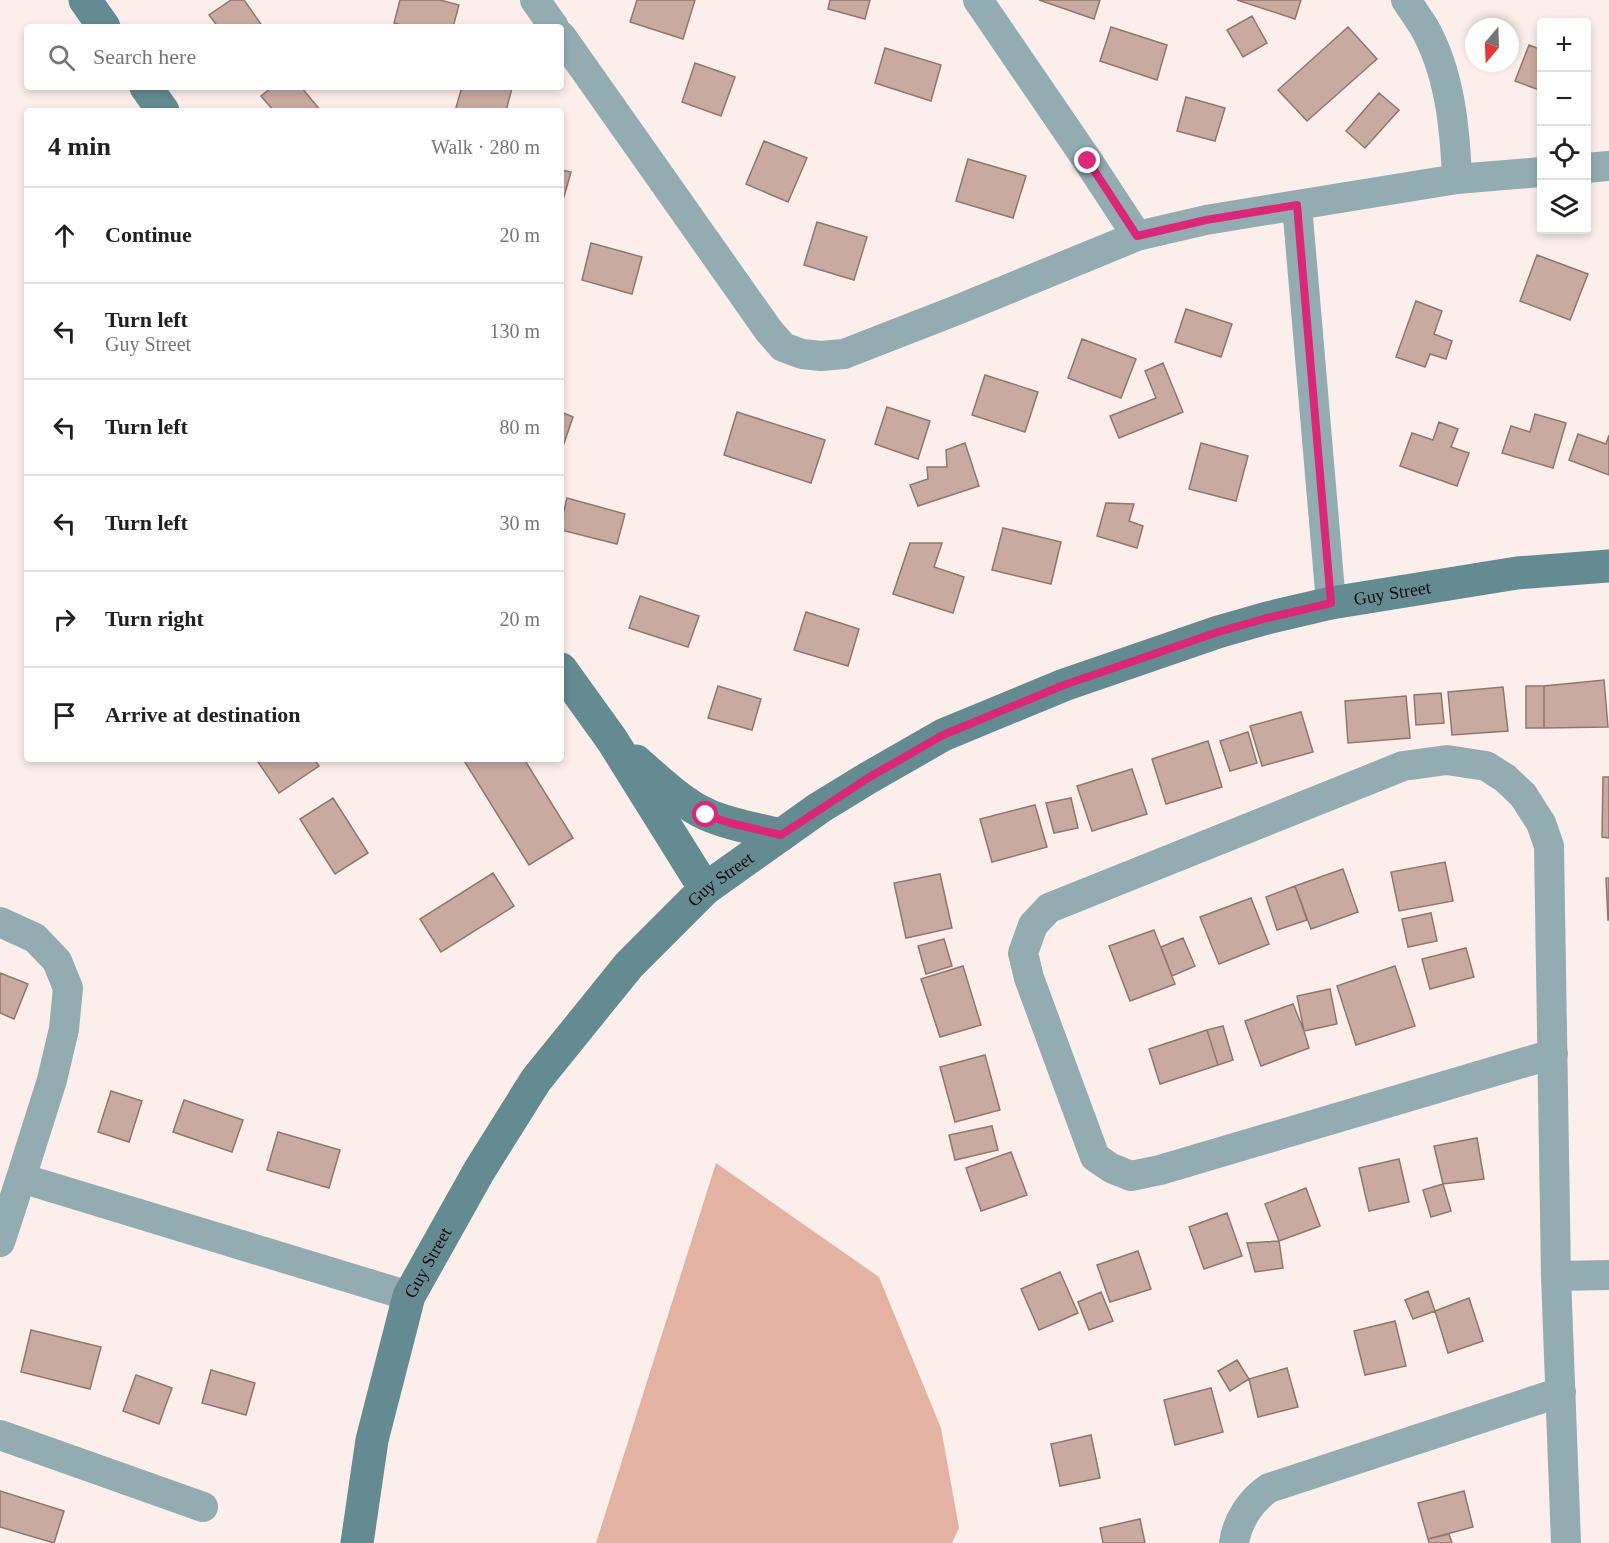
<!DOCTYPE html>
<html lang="en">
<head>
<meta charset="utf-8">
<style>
  :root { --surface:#fff; --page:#f2f2f2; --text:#202124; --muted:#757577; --line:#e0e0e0 }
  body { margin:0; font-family:"Times New Roman",serif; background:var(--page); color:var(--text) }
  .controls { position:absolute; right:18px; top:18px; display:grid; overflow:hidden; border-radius:6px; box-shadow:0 3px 9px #0003 }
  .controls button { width:54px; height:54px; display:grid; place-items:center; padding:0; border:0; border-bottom:2px solid var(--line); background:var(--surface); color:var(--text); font:30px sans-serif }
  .compass { position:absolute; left:1465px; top:18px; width:54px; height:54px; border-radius:50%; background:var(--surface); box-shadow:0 3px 9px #0003; rotate:199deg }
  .stop { position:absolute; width:18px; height:18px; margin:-14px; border:4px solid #db2777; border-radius:50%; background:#fff }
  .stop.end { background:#db2777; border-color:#fff; box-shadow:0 2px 6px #0008 }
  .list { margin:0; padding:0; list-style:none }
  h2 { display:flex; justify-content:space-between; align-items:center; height:78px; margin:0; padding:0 24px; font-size:26px }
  h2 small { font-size:20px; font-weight:400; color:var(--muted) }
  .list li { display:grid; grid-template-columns:39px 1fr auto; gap:18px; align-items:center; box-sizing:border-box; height:96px; padding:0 24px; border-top:2px solid var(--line) }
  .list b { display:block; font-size:22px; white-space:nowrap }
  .list p { margin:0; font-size:20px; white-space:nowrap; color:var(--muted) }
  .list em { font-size:20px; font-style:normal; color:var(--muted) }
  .icon { flex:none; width:33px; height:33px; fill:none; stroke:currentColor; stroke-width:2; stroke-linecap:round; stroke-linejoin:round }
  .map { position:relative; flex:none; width:1609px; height:1543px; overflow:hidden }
  .search { position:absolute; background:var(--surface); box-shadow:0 3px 9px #0003; left:24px; top:24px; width:540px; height:66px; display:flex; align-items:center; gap:15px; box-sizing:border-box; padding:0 21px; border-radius:6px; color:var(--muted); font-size:22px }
  .panel { position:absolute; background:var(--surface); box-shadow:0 3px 9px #0003; left:24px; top:108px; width:540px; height:654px; border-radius:6px }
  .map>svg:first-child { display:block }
  .green { fill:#e3b2a3 }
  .building { fill:#c8aaa1; stroke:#92766d; stroke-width:1.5 }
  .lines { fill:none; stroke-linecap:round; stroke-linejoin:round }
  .street { stroke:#93acb2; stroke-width:30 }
  .secondary { stroke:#648a92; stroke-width:33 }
  .route { stroke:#db2777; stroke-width:8 }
  .labels { text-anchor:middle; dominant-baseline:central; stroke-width:6; stroke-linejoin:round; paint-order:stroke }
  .street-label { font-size:18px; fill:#130907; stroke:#fcefeb }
</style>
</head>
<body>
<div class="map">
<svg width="1609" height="1543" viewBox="0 0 1609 1543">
  <rect width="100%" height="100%" fill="#fcefeb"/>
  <path class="green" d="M716,1163L879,1277L941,1428L959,1528L952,1543H596Z"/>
  <path class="building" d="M231,0H244L263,27H218L209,15Z
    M400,0H440L459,5L453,27H409L394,23Z
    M637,0H695L683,39L630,22Z
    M830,0H870L865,19L828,9Z
    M1039,0H1100L1094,19Z
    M1237,0H1301L1295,19Z
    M1252,16L1267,43L1243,57L1227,30Z
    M1111,27L1167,45L1157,80L1100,61Z
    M1348,27L1377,59L1307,121L1278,90Z
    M1529,45L1542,50V91L1515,81Z
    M885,48L941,65L931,101L875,83Z
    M695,63L735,77L721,116L682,102Z
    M272,87H301L321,111H274L261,96Z
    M462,87L512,88L506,111H455Z
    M1379,93L1399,110L1365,148L1346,131Z
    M1186,97L1225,108L1215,141L1177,131Z
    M764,141L807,158L788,202L746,184Z
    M968,159L1026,176L1013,218L956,201Z
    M561,170L571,172L561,207Z
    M817,222L867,237L854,280L804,265Z
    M591,243L642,257L632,294L582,280Z
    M1537,255L1588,274L1570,320L1520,301Z
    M1416,301L1442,311L1434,334L1452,341L1446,359L1430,354L1425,367L1396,357Z
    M1186,309L1232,324L1221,357L1175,342Z
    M1082,339L1136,359L1121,398L1068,378Z
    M1163,363L1183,412L1119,438L1110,416L1156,398L1145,371Z
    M985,375L1038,392L1025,432L972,415Z
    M887,407L930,421L918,459L875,444Z
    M561,412L573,417L561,452Z
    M737,412L825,440L811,483L724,455Z
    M1535,414L1566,423L1553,468L1502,453L1511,426L1530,432Z
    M1439,422L1458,429L1451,447L1469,453L1457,486L1400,466L1412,433L1433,440Z
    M1578,434L1606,444L1609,435V475L1569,460Z
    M965,443L979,486L918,506L910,485L928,479L927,467H947L946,450Z
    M1201,443L1248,456L1236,501L1189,489Z
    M567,498L625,514L617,544L561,530V523Z
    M1106,503L1134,504L1129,521L1143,526L1137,548L1097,536Z
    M1003,528L1061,542L1051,584L992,570Z
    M910,543H942L934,567L964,577L953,613L893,594Z
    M640,596L699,616L688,647L629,628Z
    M806,612L859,629L848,666L794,650Z
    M1604,680L1608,727L1544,728V686Z
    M718,686L761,699L752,730L708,718Z
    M1526,686H1544V728H1526Z
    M1503,687L1508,731L1452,735L1448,692Z
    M1441,693L1444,723L1416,725L1414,695Z
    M1406,696L1410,738L1348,743L1345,701Z
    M1301,712L1313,752L1262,766L1250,726Z
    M1248,732L1257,763L1230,771L1220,741Z
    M1208,741L1222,787L1166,804L1152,759Z
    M256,759H314L319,766L279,793Z
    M463,759H524L573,838L529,865Z
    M1132,769L1147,814L1092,831L1077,786Z
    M1603,777H1609V838L1602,837Z
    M333,798L368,853L335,874L300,819Z
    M1071,798L1078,828L1054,833L1046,803Z
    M1035,805L1047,847L992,862L980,819Z
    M1445,862L1453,901L1399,911L1391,872Z
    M1343,869L1358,912L1311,929L1295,886Z
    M493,873L514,906L441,952L420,919Z
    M940,874L952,928L906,938L894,883Z
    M1606,878H1609V920H1608Z
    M1295,886L1307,920L1277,930L1266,897Z
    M1251,898L1269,944L1219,964L1200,917Z
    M1431,913L1437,941L1408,947L1402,919Z
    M1154,930L1175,984L1130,1001L1109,946Z
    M1183,938L1195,966L1172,976L1161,947Z
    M944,939L952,966L926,974L918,946Z
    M1466,948L1474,977L1430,989L1422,959Z
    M963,966L981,1025L940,1037L921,979Z
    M1395,966L1415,1026L1356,1045L1337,986Z
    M0,973L28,984L14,1019L0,1013Z
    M1330,989L1337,1024L1304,1031L1297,996Z
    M1293,1004L1304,1031L1309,1048L1261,1066L1245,1021Z
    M1223,1026L1233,1060L1218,1065L1207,1030Z
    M1207,1030L1218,1065L1160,1084L1149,1049Z
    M985,1055L1000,1110L955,1122L940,1067Z
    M111,1091L142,1101L129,1142L98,1132Z
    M184,1100L243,1120L232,1152L173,1132Z
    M992,1126L998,1150L955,1160L949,1135Z
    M278,1132L340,1150L329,1188L267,1170Z
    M1477,1138L1484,1179L1443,1184L1434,1146Z
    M1011,1152L1027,1195L981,1211L966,1168Z
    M1399,1159L1409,1202L1369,1211L1359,1168Z
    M1443,1184L1451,1211L1431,1217L1423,1190Z
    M1306,1188L1320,1226L1279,1241L1265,1204Z
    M1227,1213L1242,1256L1204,1269L1189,1227Z
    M1279,1241L1283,1268L1255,1272L1247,1243Z
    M1138,1251L1151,1289L1110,1302L1097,1265Z
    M1060,1272L1078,1313L1039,1330L1021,1289Z
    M1428,1291L1435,1311L1413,1319L1405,1300Z
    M1101,1292L1113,1321L1089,1330L1078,1302Z
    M1469,1298L1483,1341L1448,1353L1435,1311Z
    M1395,1321L1406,1366L1365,1375L1354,1331Z
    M31,1330L101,1347L90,1389L21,1372Z
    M1237,1360L1249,1379L1230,1391L1218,1371Z
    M1287,1368L1298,1407L1258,1417L1249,1379Z
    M211,1370L255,1383L246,1415L202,1403Z
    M136,1375L172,1388L159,1424L123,1411Z
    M1211,1388L1223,1432L1175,1445L1164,1400Z
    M1091,1435L1100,1478L1060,1486L1051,1444Z
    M0,1491L64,1511L54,1543L0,1527Z
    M1464,1491L1473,1527L1428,1539L1418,1503Z
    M1140,1519L1145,1543H1103L1100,1528Z
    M1449,1534L1452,1543H1429L1428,1539Z"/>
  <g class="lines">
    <path class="street" d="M535,0L554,27
      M978,0L1088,161L1137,236
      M1406,0C1412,9 1418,18 1424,27C1450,73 1455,128 1457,179
      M561,36L769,331L783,347L802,354L821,356L844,354L957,310L1137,236L1206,220L1297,205L1457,179L1542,172
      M1586,168L1609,166
      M1297,205L1331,603
      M0,922L35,938L57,961L68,988L64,1029L52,1080L21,1178
      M1553,1054L1160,1170L1131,1176L1111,1168L1095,1157L1029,978L1023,953L1033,925L1049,908L1403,766L1447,760L1486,766L1505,778L1523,795L1541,823L1549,846L1556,1276L1566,1543
      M0,1242L21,1178L409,1296
      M1556,1276L1609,1275
      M0,1435L203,1507
      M1234,1543C1237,1521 1251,1500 1269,1488L1561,1392"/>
    <g class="secondary">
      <path d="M85,0L104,27"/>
      <path d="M146,87L163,111"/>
      <path d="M561,669L612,740L705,889"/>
      <path d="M636,761C657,779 682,804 708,815C730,825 757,829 781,835"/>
      <path id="s1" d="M357,1543L372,1440L409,1296L479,1171L536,1080L629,965L705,889L819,808L868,778L943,735L1064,685L1218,632L1267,618L1331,603L1517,573L1609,566"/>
    </g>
  </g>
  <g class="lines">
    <path class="route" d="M706,815L730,823L781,835L868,778L943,735L1064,685L1218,632L1267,618L1331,603L1297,205L1206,220L1137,236L1088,161"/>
  </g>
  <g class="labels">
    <g class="street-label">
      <text stroke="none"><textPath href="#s1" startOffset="1515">Guy Street</textPath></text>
      <text stroke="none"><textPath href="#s1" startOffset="777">Guy Street</textPath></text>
      <text stroke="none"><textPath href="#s1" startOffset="291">Guy Street</textPath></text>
    </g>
  </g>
</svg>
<div class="controls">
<button>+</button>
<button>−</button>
<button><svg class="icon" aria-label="locate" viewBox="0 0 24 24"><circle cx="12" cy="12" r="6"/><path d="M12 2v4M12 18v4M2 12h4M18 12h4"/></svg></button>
<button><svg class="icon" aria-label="layers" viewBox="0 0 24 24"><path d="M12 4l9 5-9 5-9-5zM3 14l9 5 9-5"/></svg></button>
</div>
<svg class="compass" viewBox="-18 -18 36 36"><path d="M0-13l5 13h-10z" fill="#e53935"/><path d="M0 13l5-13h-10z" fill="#757577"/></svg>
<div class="stop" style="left:706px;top:815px"></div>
<div class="stop end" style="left:1088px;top:161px"></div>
<div class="search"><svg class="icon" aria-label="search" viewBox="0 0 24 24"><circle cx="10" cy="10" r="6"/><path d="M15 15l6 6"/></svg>Search here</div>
<section class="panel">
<h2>4 min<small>Walk · 280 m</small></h2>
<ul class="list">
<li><svg class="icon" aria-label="ahead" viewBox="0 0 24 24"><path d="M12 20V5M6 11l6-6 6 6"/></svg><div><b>Continue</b></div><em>20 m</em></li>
<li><svg class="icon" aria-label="left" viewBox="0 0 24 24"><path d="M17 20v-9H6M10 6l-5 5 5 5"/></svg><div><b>Turn left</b><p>Guy Street</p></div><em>130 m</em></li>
<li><svg class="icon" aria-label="left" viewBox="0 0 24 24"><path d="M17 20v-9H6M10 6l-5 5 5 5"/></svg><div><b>Turn left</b></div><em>80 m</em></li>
<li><svg class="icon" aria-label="left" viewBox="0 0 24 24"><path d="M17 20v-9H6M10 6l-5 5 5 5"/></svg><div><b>Turn left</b></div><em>30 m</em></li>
<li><svg class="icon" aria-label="right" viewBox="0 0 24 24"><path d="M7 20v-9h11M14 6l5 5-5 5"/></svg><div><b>Turn right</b></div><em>20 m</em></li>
<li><svg class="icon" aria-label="arrive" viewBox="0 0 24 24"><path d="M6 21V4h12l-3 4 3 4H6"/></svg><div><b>Arrive at destination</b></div></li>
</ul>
</section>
</div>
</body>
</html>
